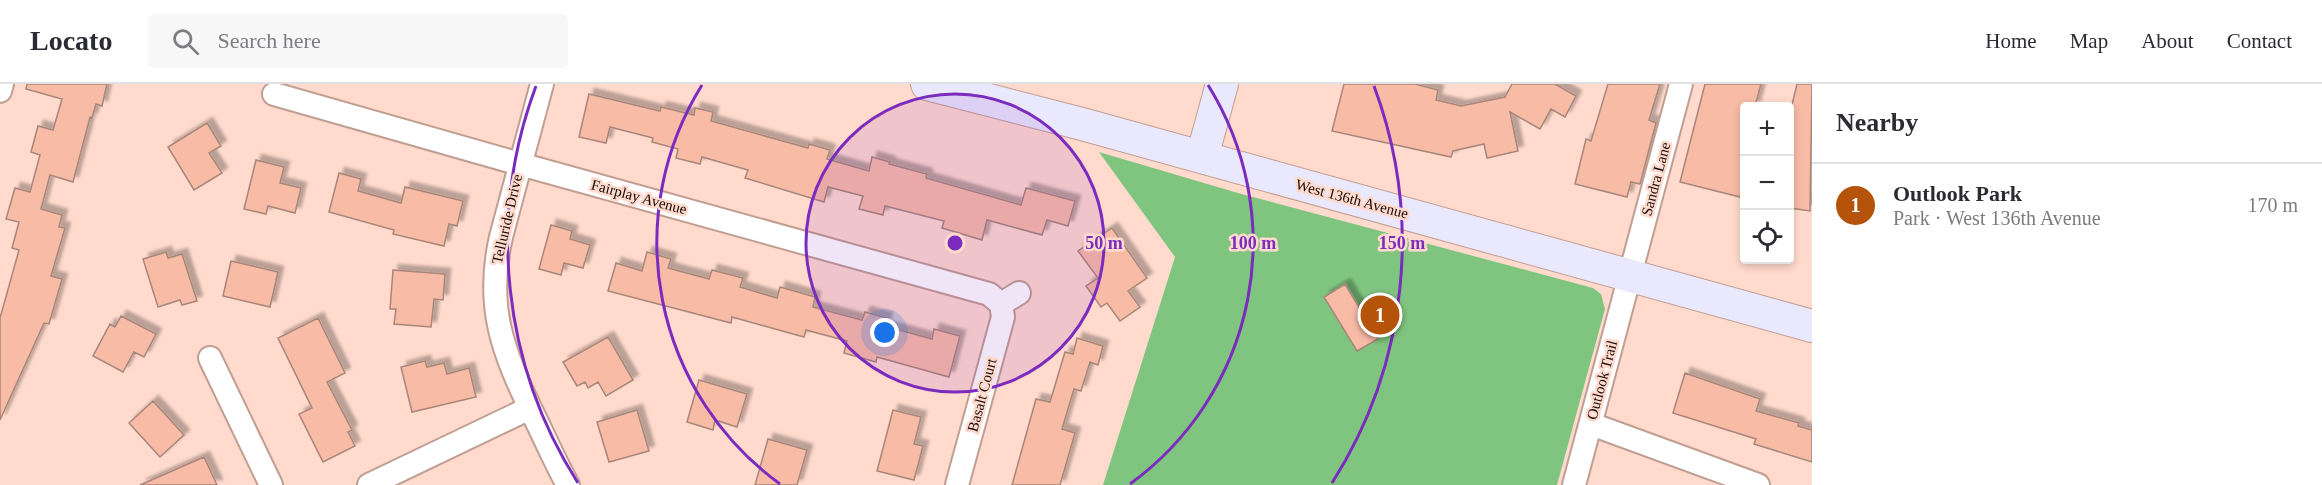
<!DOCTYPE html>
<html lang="en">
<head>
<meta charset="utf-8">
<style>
  :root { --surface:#fff; --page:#f7f7f7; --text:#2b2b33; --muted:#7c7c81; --line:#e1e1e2; --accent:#b45309 }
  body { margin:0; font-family:Georgia,serif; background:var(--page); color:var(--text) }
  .controls { position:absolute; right:18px; top:18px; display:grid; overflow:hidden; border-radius:6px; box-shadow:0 3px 9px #0003 }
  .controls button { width:54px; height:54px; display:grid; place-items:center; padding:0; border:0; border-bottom:2px solid var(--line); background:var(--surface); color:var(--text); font:30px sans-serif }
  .you { position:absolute; left:885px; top:249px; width:21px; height:21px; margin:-15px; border:4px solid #fff; border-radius:50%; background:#1a73e8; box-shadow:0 0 0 9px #1a73e833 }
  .badge { display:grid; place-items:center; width:39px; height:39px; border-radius:50%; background:var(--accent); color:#fff; font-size:20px; font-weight:700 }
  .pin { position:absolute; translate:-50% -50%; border:3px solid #fff; box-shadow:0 2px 6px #0006 }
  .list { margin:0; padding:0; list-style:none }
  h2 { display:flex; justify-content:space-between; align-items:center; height:78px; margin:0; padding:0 24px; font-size:26px }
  h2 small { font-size:20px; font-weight:400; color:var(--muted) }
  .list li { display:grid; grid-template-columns:39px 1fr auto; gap:18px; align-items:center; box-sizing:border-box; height:84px; padding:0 24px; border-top:2px solid var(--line) }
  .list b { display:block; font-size:22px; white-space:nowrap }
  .list p { margin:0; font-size:20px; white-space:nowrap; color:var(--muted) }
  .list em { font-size:20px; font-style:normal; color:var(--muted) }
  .icon { flex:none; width:33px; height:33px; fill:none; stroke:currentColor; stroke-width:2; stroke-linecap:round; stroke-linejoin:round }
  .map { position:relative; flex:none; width:1812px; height:401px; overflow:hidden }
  header { display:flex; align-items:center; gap:36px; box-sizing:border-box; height:84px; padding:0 30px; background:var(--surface); border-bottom:2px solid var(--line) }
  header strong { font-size:28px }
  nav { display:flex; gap:33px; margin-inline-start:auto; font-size:21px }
  .search { width:420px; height:54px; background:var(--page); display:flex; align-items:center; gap:15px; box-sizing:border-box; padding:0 21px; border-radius:6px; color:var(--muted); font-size:22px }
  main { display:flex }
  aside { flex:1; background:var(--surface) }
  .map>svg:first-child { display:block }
  .green { fill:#80c57f }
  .building { fill:#f7bba6; stroke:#a8867a; stroke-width:1.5; filter:url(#shadow) }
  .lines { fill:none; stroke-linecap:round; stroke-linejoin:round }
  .street-casing { stroke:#c19e92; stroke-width:26 }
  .secondary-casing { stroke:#c19e92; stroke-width:34 }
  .street { stroke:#fff; stroke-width:22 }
  .secondary { stroke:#eae8fc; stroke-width:32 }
  .ring { fill:none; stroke:#7b2cbf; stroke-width:3 }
  .labels { text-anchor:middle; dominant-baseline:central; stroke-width:5; stroke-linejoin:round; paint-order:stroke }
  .street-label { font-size:15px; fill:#160a06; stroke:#ffdacd }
  .centre { fill:#7b2cbf; stroke:#ffdacd; stroke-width:3 }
  .ring-label { font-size:18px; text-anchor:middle; font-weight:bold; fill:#7b2cbf; stroke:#ffdacd; stroke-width:5; stroke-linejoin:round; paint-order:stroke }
</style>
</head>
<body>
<header>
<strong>Locato</strong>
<div class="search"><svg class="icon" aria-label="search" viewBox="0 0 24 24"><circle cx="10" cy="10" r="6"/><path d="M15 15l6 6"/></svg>Search here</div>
<nav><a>Home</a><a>Map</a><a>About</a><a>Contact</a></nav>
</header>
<main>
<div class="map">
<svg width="1812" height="401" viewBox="0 0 1812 401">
  <defs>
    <filter id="shadow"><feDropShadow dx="5.5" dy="-5.5" stdDeviation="1.5" flood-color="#0004"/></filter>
  </defs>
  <rect width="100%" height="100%" fill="#ffdacd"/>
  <path class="green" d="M1099,68L1238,109L1593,204L1601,210L1605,225L1557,401H1103L1175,173Z"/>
  <path class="building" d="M27,0H107L102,22L96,20L92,34L90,33L73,98L50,91L41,125L62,131L59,143L65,144L51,192L62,195L49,240L44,239L0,336V234L19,166L12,164L19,138L6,135L15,104L30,108L40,71L31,68L38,42L53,46L62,15L26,5Z
    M1344,0H1415L1438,6L1436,16L1461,22L1505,13L1512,0H1555L1576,12L1565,33L1551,25L1540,45L1510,28L1518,67L1487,74L1484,60L1453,67L1451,73L1332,47Z
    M1608,0H1660L1649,36L1656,39L1640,100L1631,98L1627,113L1575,100L1586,55L1591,57Z
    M1705,0H1761L1755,22H1744V94L1740,113L1680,98Z
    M1797,0H1812L1810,127L1790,124V29Z
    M589,10L660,27L661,23L694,31L695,24L713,28L711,37L808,64L809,60L830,66L827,75L869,87L872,73L890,78L889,80L927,90L926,94L1021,121L1026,104L1075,117L1068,142L1047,136L1042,151L987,136L982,156L942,144L944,137L885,122L883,131L859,125L863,112L828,103L824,118L745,94L748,86L702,73L700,80L676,74L678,65L652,58L653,54L610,43L606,59L579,53Z
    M207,39L221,62L209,69L222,89L194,106L168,63Z
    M256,76L284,83L280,99L301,104L295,129L268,122L266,130L244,125Z
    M339,89L361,95L358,107L401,119L405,103L463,117L457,142L449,140L444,162L393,150L394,146L329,128Z
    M551,141L572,147L570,155L590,161L583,184L564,179L561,191L539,185Z
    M1112,144L1147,194L1128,207L1140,223L1120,237L1107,219L1101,223L1086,202L1098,194L1078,167Z
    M166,168L168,174L182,170L197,217L182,221L180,216L158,223L143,175Z
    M647,168L671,175L668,184L709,195L712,186L743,194L740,203L777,214L780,203L815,213L813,223L862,236L865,228L887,234L885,242L932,255L934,245L960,252L949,293L877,273L876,278L844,269L847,257L806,246L804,253L732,233L731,239L608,207L616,179L642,187Z
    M231,177L278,188L270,223L223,212Z
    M393,186L445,190L443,216L434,215L431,243L394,240L396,225H390Z
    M1345,200L1378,255L1357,267L1324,213Z
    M121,232L156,250L144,273L134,268L123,288L93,272L110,240L115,243Z
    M318,234L345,289L327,298L352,346L348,348L355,362L323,378L299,330L312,324L278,254Z
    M608,253L633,296L606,312L598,298L588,304L585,298L577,302L563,278Z
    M1077,254L1103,262L1098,281L1090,278L1081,307L1074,305L1062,345L1075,349L1060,401H1012L1036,315L1050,318L1065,268L1073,270Z
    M425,277L427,283L444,279L447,290L469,284L476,313L412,328L401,283Z
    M1685,289L1760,315L1756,327L1799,339L1798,342L1812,346V378L1754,360L1756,355L1673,329Z
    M699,296L747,310L737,343L715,336L713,346L687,338Z
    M153,317L184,351L160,373L129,339Z
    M637,326L649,367L609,378L597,338Z
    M893,326L921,333L914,360L923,362L914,396L877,387Z
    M768,355L807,366L797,401H755Z
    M204,373L217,401H140Z"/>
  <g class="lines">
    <g class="street-casing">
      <path id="street" d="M542,0L501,153C485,223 503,268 533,330C545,354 555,378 568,401
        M0,7L2,0
        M274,10L520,80L989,210L1001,220
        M1001,220L1019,209
        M210,274L271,401
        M1591,340L1758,401
        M369,401L530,324
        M957,401L1003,233L1001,220
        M1574,401L1681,0"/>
    </g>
    <g class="secondary-casing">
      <path id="secondary" d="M927,0L1082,40L1812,242
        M1202,73L1222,0"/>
    </g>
    <use href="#street" class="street"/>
    <use href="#secondary" class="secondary"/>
  </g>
  <circle cx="955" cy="159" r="149" fill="#7b2cbf" fill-opacity=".12"/>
  <g class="ring">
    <circle cx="955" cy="159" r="149"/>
    <path d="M780 400A298 298 0 0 1 702 1M1208 1A298 298 0 0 1 1130 400"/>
    <path d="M578 399A447 447 0 0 1 536 2M1374 2A447 447 0 0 1 1332 399"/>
  </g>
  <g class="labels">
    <g class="street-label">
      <text transform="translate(1656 95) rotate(-75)">Sandra Lane</text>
      <text transform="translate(639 113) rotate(15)">Fairplay Avenue</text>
      <text transform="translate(1352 115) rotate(15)">West 136th Avenue</text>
      <text transform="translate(507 135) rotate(-77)">Telluride Drive</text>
      <text transform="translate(1602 296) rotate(-75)">Outlook Trail</text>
      <text transform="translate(982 311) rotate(-75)">Basalt Court</text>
    </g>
  </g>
  <circle cx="955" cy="159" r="9" class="centre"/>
  <g class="ring-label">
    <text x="1104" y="165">50 m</text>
    <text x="1253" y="165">100 m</text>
    <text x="1402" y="165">150 m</text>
  </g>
</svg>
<div class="controls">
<button>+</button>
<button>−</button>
<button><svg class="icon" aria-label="locate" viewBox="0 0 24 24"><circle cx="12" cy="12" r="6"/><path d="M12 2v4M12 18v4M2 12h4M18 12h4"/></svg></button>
</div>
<div class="you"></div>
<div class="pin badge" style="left:1380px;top:231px">1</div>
</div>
<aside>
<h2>Nearby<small></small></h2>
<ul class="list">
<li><span class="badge">1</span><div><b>Outlook Park</b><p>Park · West 136th Avenue</p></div><em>170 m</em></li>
</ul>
</aside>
</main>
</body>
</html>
